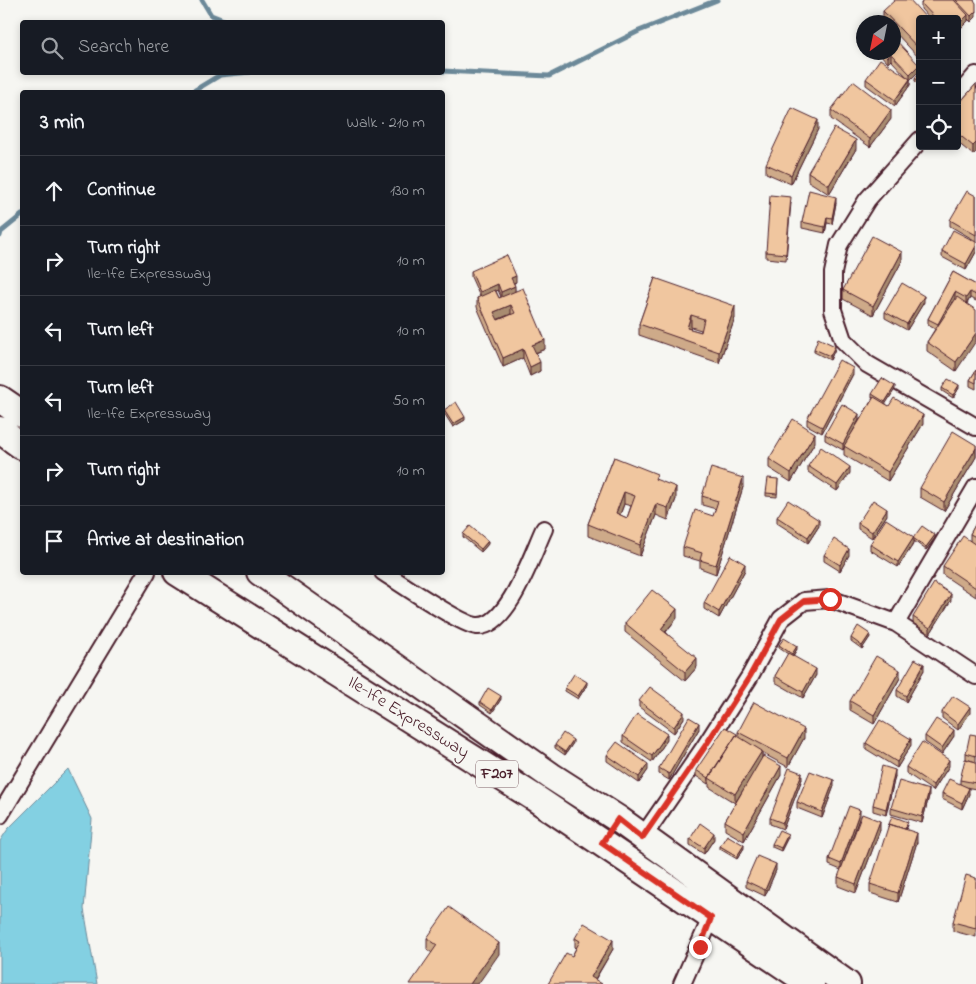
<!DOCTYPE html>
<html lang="en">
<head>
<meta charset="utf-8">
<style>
  :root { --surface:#171b24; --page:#20242c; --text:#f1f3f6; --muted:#9ea1a6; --line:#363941 }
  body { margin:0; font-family:"Indie Flower",sans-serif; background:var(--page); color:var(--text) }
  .controls { position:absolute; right:15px; top:15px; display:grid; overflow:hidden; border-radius:5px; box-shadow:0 2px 8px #0003 }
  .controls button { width:45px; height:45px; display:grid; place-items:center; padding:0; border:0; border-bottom:1px solid var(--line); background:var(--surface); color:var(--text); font:25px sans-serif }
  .compass { position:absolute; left:856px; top:15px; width:45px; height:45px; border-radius:50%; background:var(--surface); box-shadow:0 2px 8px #0003; rotate:213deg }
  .stop { position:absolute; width:15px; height:15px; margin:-11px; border:4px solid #d93025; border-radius:50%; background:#fff }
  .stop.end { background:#d93025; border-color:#fff; box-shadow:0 1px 5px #0008 }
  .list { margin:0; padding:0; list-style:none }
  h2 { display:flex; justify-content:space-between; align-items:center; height:65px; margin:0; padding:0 20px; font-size:21px }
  h2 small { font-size:16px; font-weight:400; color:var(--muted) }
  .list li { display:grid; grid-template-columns:32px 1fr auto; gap:15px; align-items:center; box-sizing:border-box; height:70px; padding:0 20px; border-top:1px solid var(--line) }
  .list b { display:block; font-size:19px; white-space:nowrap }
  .list p { margin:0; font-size:16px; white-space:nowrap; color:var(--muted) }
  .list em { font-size:16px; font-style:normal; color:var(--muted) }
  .icon { flex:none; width:28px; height:28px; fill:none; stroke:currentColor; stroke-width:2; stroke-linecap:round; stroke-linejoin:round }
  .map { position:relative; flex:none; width:976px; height:984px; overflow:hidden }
  .search { position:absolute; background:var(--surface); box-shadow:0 2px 8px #0003; left:20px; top:20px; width:425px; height:55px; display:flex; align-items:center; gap:12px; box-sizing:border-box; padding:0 18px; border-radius:5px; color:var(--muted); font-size:19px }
  .panel { position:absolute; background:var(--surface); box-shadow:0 2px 8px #0003; left:20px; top:90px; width:425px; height:485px; border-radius:5px }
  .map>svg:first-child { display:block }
  .water { fill:#83d0e2; stroke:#6c8999 }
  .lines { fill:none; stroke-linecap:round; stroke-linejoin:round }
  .stream { stroke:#6c8999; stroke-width:5 }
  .minor-casing { stroke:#4a1f2b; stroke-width:20 }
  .primary-casing { stroke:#4a1f2b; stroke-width:30 }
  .minor { stroke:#f6f6f2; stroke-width:16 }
  .primary { stroke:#f6f6f2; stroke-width:26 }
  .wall { fill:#ceaa89; stroke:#4a1f2b; fill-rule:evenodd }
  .shaded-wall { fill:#a88b6f; stroke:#4a1f2b }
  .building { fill:#f0c69f; stroke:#4a1f2b; fill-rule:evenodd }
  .route { stroke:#d93025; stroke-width:6 }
  .labels { text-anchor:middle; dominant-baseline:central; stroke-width:4; stroke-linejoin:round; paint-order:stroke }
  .shield { fill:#f6f6f2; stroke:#7e6067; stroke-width:1 }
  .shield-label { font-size:16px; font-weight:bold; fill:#4a1f2b }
  .street-label { font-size:18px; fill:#4a1f2b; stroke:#f6f6f2 }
</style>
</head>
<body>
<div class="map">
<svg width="976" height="984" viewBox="0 0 976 984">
  <rect width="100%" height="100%" fill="#f6f6f2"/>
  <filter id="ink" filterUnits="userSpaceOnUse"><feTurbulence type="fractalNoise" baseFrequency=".02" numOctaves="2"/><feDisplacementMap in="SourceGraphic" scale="10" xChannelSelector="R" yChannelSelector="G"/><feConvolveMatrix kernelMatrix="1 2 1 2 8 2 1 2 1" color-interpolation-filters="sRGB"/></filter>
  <g filter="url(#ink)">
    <path class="water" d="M68,769L92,819L84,909L97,984H0V841L8,829Z"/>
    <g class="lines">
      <path class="stream" d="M202,0L211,15L229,22
        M442,71L549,76L639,31L717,0
        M192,92L220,75L250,72
        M0,236L1,232L22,215"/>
      <g class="minor-casing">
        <path id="minor" d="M957,97L976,75
          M920,140L867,200L839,245L833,273V310L843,340L867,364L976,427
          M383,572C400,583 462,625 477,626C508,629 533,552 544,529
          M896,623L976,676
          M0,815L147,572
          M642,838L704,748L750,676L781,619L804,601L830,599L896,623L976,487
          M682,984L711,918"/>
      </g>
      <g class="primary-casing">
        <path id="primary" d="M0,399L22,414
          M0,430L22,446
          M177,572L535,798L811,984
          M260,572L551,776L618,819L847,984"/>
      </g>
      <use href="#minor" class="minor"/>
      <use href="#primary" class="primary"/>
    </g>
    <path class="wall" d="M925,0H974L971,22L968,19V21L957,32V19H930L921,9V3Z
      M883,11L920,19V59L894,31V22H886L883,20Z
      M878,52H894L919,71L910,80V85L895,106L866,85V79L907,77L891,60L888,63Z
      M920,72V85L915,81V78Z
      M976,84L973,155L957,142V106Z
      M831,110L891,119L870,147L831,119Z
      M818,129L791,184L766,173V164Z
      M856,149L829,194L808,181V172Z
      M976,196V241L950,226V220Z
      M791,203L786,260L766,258V252Z
      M836,203L832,224L827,223L825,233L802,228V222Z
      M976,242V252L966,270L942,257V251Z
      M902,261L873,315L843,299V290Z
      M471,271L516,282L514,283L515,291L545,349L536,353L540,371L530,376L523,358L503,367L477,307V298L480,297L471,277ZM498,290L501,297L499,298L496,291ZM511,314V315L498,320Z
      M953,272L976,285V301L970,298L967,304L956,371L927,351V342L935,329L928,325V319Z
      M655,278L735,318L719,363L639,335V324ZM691,327L701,330V332L690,329Z
      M924,302L907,330L885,318V312Z
      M814,349H835L830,360L814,352Z
      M976,370V389L970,386V380Z
      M853,374L822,433L807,425V419Z
      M942,388H959L953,398L942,391Z
      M895,389L885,404L923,424L888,481L844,455V447L843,450L825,440V434L859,420L851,434L873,398L872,397V394Z
      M444,410L465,420L453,427L444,413Z
      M815,442L791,482L769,468V459Z
      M976,445V457L944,511L920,497V488Z
      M614,457L657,480L676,499L668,520L656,515L640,556L588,536V524ZM624,504L631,506L627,518L620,515Z
      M808,466L850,473L837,491L808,472Z
      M778,479L777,497L766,496V493Z
      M743,487L716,574L700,568V561L683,556V547L713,516L716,509L702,505V496Z
      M887,515L872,538L858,529V523Z
      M777,517L819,526L808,543L777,523Z
      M976,523V597L943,575V566L970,541V534Z
      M463,534L488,544L481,552L463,537Z
      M914,537L935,538L926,550L914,541V543L898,567L870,550V544Z
      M824,555H849L840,571L824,561Z
      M745,570L719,618L704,609V603Z
      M951,600L930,634L913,623V617Z
      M677,618L666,632L697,667L685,681L625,632V623Z
      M870,637L862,649L851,641V638Z
      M779,645L797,649L793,656L816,675L803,698L775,682V676L788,654L779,648Z
      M924,670L906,702L897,696V690Z
      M900,678L874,724L850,710V701Z
      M587,685L578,699L565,691V688Z
      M501,699L492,713L480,705V702Z
      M639,701L684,718L674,733L639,707Z
      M942,712L970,713L958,730L942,718Z
      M699,729L669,780L659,774V768Z
      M738,732L804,738L788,767L762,753V757L781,775L744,841L725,830V821L744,789L735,803L709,787V782L708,784L696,776V770L737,735L738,736Z
      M976,735V762L966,759V753Z
      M623,736L667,740L652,762L623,742Z
      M925,736H954L942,754L925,742Z
      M573,743L565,755L555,748V745Z
      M866,743L911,745L897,768L866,749Z
      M607,755L648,770L639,783L607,761Z
      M976,762V789L965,787L969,794L962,809L942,799V793L960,784V780Z
      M949,766L933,791L906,773V767Z
      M895,776L886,815L873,811V805Z
      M802,779L783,829L770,824V818Z
      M834,786L822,818L797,808V802Z
      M929,796L922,823L891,814V808Z
      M860,816L841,870L829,865V859Z
      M908,825L906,830L917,842L898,902L870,893V884Z
      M880,830L856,893L838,886V877Z
      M788,837L781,851L772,847V844Z
      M690,839H714L704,854L690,845Z
      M720,846L744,848L737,859L720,849Z
      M776,870L765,896L746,887V881Z
      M976,878V937L953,931V922Z
      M427,938L499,954L432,953L427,949Z
      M575,938L613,949L595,980L548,984L572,956L576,948L575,947Z"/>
    <path class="shaded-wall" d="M976,11V17L971,22V16Z
      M968,15V21L957,32V26Z
      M891,54V60L888,63V57Z
      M919,65V71L910,80V85L895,106V100L910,80V74Z
      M891,110V119L870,147V139Z
      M818,120V129L791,184V175Z
      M856,140V149L829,194V185Z
      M976,143V152L973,155V146Z
      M836,197V203L832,224V218Z
      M827,217V223L825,233V227Z
      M976,246V252L966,270V264Z
      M902,252V261L873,315V306Z
      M516,276V282L511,284V278Z
      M498,284V290L480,298V292Z
      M515,286V292L501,298V292Z
      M955,292V298L938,330V324Z
      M970,292V298L966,304V298Z
      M924,296V302L907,330V324Z
      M511,305V314L494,321V312Z
      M735,306V318L719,363V352Z
      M691,315V327L687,340V328Z
      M976,333V341L956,371V362Z
      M545,340V349L532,354V345Z
      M835,346V349L830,360V356Z
      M523,349V358L503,367V358Z
      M540,362V371L530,376V367Z
      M853,368V374L822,433V427Z
      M959,385V388L953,398V395Z
      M895,386V389L885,405V402Z
      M859,414V420L843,450V444Z
      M923,415V424L888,481V472Z
      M465,417V420L453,427V424Z
      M815,433V442L791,482V473Z
      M976,448V457L944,511V502Z
      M850,467V473L837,491V485Z
      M743,478V487L716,574V565Z
      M676,487V499L668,520V508Z
      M624,492V504L616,525V513Z
      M656,504V515L640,556V545Z
      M887,509V515L872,538V532Z
      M819,520V526L808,543V537Z
      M935,535V538L926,550V547Z
      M914,537V543L898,567V562Z
      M488,541V544L481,552V549Z
      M849,549V555L840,571V565Z
      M745,564V570L719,618V612Z
      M951,594V600L930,634V628Z
      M677,609V618L661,637V629Z
      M870,634V637L862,649V646Z
      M797,646V649L792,657V654Z
      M697,658V667L685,681V672Z
      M924,664V670L906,702V696Z
      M816,669V675L803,698V692Z
      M900,670V678L874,724V715Z
      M587,682V685L578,699V696Z
      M501,696V699L492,713V710Z
      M970,707V713L958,730V724Z
      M684,712V718L674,733V727Z
      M699,723V729L669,780V774Z
      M804,729V738L788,767V758Z
      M954,730V736L942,754V748Z
      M667,734V740L652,762V756Z
      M737,734L709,778V782L708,784V778Z
      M911,739V745L897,768V762Z
      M573,740V743L565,755V752Z
      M762,751V760L735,803V794Z
      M949,760V766L933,791V785Z
      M648,764V770L639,783V777Z
      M781,766V775L744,841V832Z
      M895,770V776L886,815V809Z
      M802,773V779L783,829V823Z
      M834,780V786L822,818V812Z
      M969,788V794L962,809V803Z
      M929,790V796L922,823V817Z
      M860,810V816L841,870V864Z
      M880,821V830L856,893V884Z
      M714,833V839L704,854V848Z
      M917,833V842L898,902V893Z
      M788,834V837L781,851V848Z
      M744,845V848L737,859V856Z
      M776,864V870L765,896V890Z
      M613,940V949L592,984L591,977Z
      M499,943V954L478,984H470Z"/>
    <path class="building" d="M895,0H910L927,19H920V50L883,11Z
      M925,0H954L968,15L957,26V19H936L921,3Z
      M956,0H974L976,3V11L971,16Z
      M894,38L919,65L910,74L891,54L888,57L883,52H894Z
      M880,59L910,79L895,100L866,79Z
      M920,72V82L915,78Z
      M853,81L891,110L870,139L831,110Z
      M976,84V143L973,146L957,133V106Z
      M792,108L818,120L791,175L766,164Z
      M834,128L856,140L829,185L808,172Z
      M809,190L836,197L832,218L827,217L825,227L802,222Z
      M967,191L976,196V235L950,220Z
      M770,195L791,197L786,254L766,252Z
      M953,230L976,242V246L966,264L942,251Z
      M872,236L902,252L873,306L843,290Z
      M507,255L516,276L511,278L515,286L501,292L498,284L480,292L471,271Z
      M953,272L976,285V295L970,292L966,298L955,292L938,324L928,319Z
      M655,278L735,306L719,352L639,324ZM691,315L704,319L701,332L687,328Z
      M902,283L924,296L907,324L885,312Z
      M523,288L545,340L532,345L540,362L530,367L523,349L503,358L477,298L495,290L499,298ZM511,305L515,313L498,320L494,312Z
      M957,297L976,310V333L956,362L927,342Z
      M818,338L835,346L830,356L814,349Z
      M839,360L853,368L822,427L807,419Z
      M976,370V383L970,380Z
      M882,378L895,386L885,402L872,394Z
      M948,379L959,385L953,395L942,388Z
      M874,397L889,406L894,398L923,415L888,472L844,446Z
      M456,402L465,417L453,424L444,410Z
      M842,404L859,414L843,444L825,434Z
      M793,419L815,433L791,473L769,459Z
      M953,431L976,445V448L944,502L920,488Z
      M821,447L850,467L837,485L808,466Z
      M614,457L657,474L655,479L676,487L668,508L656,504L640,545L588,524ZM624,492L635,496L627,518L616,513Z
      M711,468L743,478L716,565L700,560L702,553L683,547L695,510L713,516L718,501L702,496Z
      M768,478L778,479L777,494L766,493Z
      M788,500L819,520L808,537L777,517Z
      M873,500L887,509L872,532L858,523Z
      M886,519L914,537L898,562L870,544Z
      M976,523V537L970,534Z
      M470,526L488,541L481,549L463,534Z
      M922,526L935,535L926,547L913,538Z
      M963,536L976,545V588L943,566Z
      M834,539L849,549L840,565L824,555Z
      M730,555L745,564L719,612L704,603Z
      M934,583L951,594L930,628L913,617Z
      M652,590L677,609L661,629L697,658L685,672L625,623Z
      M858,626L870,634L862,646L851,638Z
      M784,638L797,646L792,654L779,645Z
      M788,653L816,669L803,692L775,676Z
      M876,656L900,670L874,715L850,701Z
      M915,659L924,664L906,696L897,690Z
      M574,674L587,682L578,696L565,688Z
      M650,687L684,712L674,727L639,701Z
      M488,688L501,696L492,710L480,702Z
      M953,696L970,707L958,724L942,712Z
      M754,702L804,729L788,758L738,732Z
      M637,714L667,734L652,756L623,736Z
      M689,717L699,723L669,774L659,768Z
      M936,719L954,730L942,748L925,736Z
      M880,720L911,739L897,762L866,743Z
      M725,727L737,734L708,778L696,770Z
      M563,733L573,740L565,752L555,745Z
      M970,734L976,735V756L966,753Z
      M736,735L762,751L735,794L709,778Z
      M617,742L648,764L639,777L607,755Z
      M922,742L949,760L933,785L906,767Z
      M763,756L781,766L744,832L725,821Z
      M965,759L976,762V783L960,780Z
      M882,766L895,770L886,809L873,805Z
      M789,768L802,773L783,823L770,818Z
      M810,771L834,780L822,812L797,802Z
      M949,779L969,788L962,803L942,793Z
      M899,781L929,790L922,817L891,808Z
      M849,806L860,810L841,864L829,859Z
      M862,814L880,821L856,884L838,877Z
      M892,816L908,822L905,829L889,824L888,827Z
      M700,823L714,833L704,848L690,839Z
      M889,824L917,833L898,893L870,884Z
      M779,830L788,834L781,848L772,844Z
      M727,835L744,845L737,856L720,846Z
      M757,856L776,864L765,890L746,881Z
      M966,875L976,878V928L953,922Z
      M449,907L499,943L470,984H410L437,945L427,938Z
      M584,923L613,940L591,977L602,984H548L566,953L572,956L580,941L575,938Z"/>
  </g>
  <g class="lines" filter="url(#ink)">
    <path class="route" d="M700,947L711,918L602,843L618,819L642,838L704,748L750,676L781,619L804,601L830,599"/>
  </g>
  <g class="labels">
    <rect class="shield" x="476" y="760.5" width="42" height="27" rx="4"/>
    <g class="shield-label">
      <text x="497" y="774">F207</text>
    </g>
    <g class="street-label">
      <text transform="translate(408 718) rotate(32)">Ile-Ife Expressway</text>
    </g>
  </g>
</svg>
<div class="controls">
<button>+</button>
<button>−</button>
<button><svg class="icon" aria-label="locate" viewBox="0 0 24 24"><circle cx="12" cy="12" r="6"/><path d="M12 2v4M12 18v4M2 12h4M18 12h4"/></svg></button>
</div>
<svg class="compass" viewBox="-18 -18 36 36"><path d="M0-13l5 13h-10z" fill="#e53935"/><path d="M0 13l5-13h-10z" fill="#9ea1a6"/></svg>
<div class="stop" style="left:830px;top:599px"></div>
<div class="stop end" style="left:700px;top:947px"></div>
<div class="search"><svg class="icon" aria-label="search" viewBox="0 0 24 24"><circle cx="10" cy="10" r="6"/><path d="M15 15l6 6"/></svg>Search here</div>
<section class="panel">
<h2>3 min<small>Walk · 210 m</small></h2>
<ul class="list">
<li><svg class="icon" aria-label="ahead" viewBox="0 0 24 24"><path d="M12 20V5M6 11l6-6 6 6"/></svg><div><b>Continue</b></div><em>130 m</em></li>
<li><svg class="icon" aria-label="right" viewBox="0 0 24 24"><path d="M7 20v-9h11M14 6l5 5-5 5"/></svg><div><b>Turn right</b><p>Ile-Ife Expressway</p></div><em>10 m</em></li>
<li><svg class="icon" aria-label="left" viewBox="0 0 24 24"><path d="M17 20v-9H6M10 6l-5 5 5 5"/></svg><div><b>Turn left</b></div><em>10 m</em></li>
<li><svg class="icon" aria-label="left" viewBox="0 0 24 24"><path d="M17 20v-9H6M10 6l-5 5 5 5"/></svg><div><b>Turn left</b><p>Ile-Ife Expressway</p></div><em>50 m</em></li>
<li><svg class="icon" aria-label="right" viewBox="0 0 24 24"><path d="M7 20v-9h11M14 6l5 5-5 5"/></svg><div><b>Turn right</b></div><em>10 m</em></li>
<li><svg class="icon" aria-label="arrive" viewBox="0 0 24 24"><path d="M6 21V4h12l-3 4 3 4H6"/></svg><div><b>Arrive at destination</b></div></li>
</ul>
</section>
</div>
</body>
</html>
